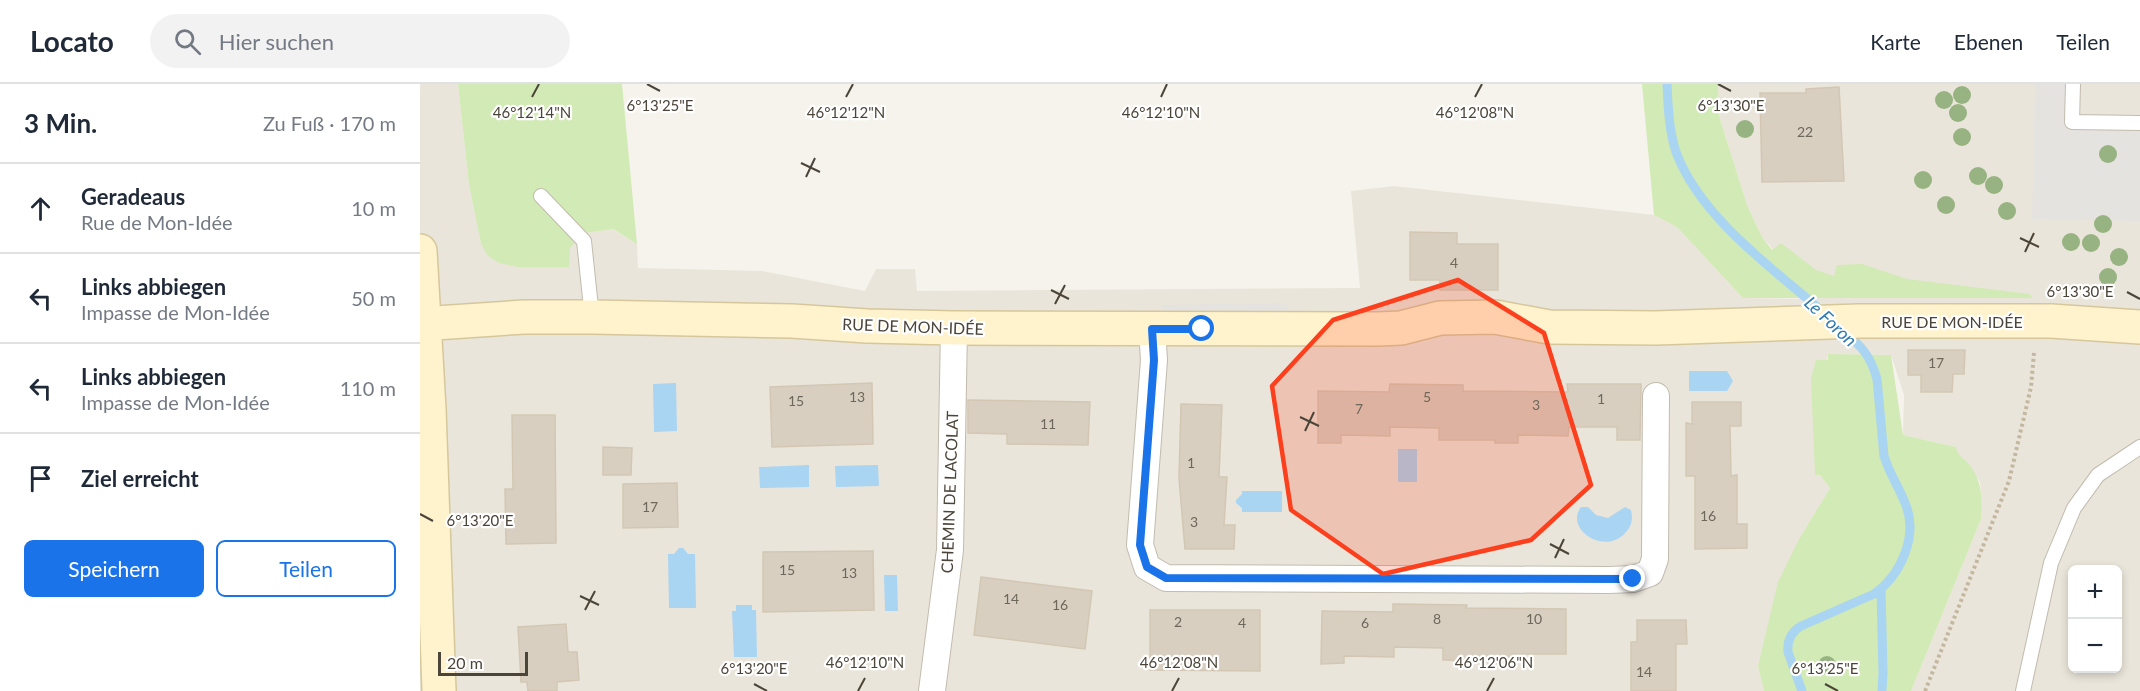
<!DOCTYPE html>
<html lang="de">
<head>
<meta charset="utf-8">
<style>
  :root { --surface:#fff; --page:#f2f2f3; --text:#1f2937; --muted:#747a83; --line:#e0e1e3; --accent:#1a73e8 }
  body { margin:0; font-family:Lato,sans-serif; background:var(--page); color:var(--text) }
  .controls { position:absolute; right:18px; bottom:18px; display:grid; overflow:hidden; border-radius:9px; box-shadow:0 3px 9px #0003 }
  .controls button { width:54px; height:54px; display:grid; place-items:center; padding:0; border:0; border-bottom:2px solid var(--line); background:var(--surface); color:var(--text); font:30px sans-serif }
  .scale { position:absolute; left:18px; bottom:15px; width:90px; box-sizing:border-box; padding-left:6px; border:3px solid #4b4439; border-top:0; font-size:16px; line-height:21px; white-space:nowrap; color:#4b4439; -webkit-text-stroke:4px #fff; paint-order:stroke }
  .stop { position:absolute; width:18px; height:18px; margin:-14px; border:4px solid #1a73e8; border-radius:50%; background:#fff }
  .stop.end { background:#1a73e8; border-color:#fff; box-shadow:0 2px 6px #0008 }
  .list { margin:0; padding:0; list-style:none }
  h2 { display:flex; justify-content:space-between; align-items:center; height:78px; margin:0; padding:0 24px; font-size:26px }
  h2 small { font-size:20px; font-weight:400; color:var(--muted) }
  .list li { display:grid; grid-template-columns:39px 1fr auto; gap:18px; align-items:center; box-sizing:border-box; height:90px; padding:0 24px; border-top:2px solid var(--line) }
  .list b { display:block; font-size:22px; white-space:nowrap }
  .list p { margin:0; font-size:20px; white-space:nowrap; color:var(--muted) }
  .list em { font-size:20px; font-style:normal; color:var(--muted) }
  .actions { display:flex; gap:12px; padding:18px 24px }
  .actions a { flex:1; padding:14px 0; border:2px solid var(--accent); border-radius:9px; text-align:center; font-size:21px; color:var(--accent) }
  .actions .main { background:var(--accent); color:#fff }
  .icon { flex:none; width:33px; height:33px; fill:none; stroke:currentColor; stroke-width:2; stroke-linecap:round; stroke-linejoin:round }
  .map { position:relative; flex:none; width:1720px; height:607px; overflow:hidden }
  header { display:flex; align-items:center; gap:36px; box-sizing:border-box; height:84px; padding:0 30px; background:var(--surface); border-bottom:2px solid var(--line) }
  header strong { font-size:28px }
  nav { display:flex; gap:33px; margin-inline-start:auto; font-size:21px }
  .search { width:420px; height:54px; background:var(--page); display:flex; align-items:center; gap:15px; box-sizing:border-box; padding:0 21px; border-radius:33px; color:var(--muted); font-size:22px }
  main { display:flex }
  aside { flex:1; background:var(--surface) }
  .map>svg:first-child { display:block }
  .residential { fill:#eae5da; fill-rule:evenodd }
  .green { fill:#d2eab5 }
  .parking { fill:#e5e3e0 }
  .water { fill:#a9d4f2 }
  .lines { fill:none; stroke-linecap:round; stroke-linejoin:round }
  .stream { stroke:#a9d4f2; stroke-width:9 }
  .building { fill:#d8cfc1; stroke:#d3c7b4; stroke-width:1.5 }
  .lane-casing { stroke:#c2bbae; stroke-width:16 }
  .street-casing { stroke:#c2bbae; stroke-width:28 }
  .secondary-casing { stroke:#d6c79b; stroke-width:36 }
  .path { stroke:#c4b79f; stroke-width:4; stroke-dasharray:3 3; stroke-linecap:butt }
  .lane { stroke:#fff; stroke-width:14 }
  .street { stroke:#fff; stroke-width:26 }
  .secondary { stroke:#fff3cd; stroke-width:33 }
  .tree { fill:#97b381 }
  .route { stroke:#1a73e8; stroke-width:8 }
  .marked { fill:#fc3f1d; fill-opacity:0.2; stroke:#fc3f1d; stroke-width:4.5; stroke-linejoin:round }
  .ticks { fill:none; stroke:#4b4439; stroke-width:2 }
  .labels { text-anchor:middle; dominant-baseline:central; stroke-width:4.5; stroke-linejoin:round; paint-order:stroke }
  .number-label { font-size:14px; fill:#6e675b }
  .street-label { font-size:16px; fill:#4b4439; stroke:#fff }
  .water-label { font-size:18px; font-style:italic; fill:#2e7ab2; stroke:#fff }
  .ticks-label { font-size:15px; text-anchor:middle; fill:#4b4439; stroke:#fff; stroke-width:4.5; stroke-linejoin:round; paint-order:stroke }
</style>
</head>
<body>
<header>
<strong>Locato</strong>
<div class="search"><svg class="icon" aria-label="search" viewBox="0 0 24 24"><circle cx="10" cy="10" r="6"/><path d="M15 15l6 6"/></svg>Hier suchen</div>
<nav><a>Karte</a><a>Ebenen</a><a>Teilen</a></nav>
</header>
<main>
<aside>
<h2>3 Min.<small>Zu Fuß · 170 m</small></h2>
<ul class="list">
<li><svg class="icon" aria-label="ahead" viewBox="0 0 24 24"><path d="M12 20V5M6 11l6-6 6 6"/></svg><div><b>Geradeaus</b><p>Rue de Mon-Idée</p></div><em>10 m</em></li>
<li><svg class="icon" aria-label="left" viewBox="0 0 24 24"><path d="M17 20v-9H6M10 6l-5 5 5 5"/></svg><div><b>Links abbiegen</b><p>Impasse de Mon-Idée</p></div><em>50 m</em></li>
<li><svg class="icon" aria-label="left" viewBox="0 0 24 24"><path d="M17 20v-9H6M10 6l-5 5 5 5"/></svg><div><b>Links abbiegen</b><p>Impasse de Mon-Idée</p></div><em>110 m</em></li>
<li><svg class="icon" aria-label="arrive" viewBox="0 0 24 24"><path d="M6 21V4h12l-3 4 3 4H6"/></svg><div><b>Ziel erreicht</b></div></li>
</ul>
<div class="actions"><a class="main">Speichern</a><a>Teilen</a></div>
</aside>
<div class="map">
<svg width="1720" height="607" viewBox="0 0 1720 607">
  <rect width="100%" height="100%" fill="#f6f3ec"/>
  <path class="residential" d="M0,0H38L49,101L61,160L150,164L165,149L192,145L217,160L218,184L342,187L445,207L456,185H495L497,207L940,204L931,107L974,102L1234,131L1257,143L1323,214L1396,215L1342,153L1327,121L1299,32L1298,0H1720V607H1491L1561,435L1562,421L1560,398L1547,378L1538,372L1536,363L1483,351L1484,311L1471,271L1408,270L1395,391H1400L1410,404L1379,455L1338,581L1344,607H0ZM1652,486H1698V584H1652Z"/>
  <path class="green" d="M38,0H202L217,160L193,145L165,149L150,164L149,183H98L79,179L68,172L61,160L49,101Z
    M1222,0H1298L1299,32L1327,121L1342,153L1352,166L1361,159L1396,186L1414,192L1417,181L1442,180L1487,195L1610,210L1612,214H1323L1257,143L1234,131Z
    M1408,270L1471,271L1483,351L1536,363C1538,372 1541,372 1547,378C1562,394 1563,415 1561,435L1491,607H1344L1338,582L1358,498L1379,455L1410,404L1400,391H1395L1391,295L1396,276H1408Z"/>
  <path class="parking" d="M1615,0H1653L1652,38L1720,39V137L1612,135Z
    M865,219L877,238L750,240L740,221Z"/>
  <path class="water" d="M1269,287H1307L1313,297L1307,307H1269Z
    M256,299L257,347L234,348L233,300Z
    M978,365H997V398H978Z
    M389,381V403L340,404L339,383Z
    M458,381L459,402L416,403L415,382Z
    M822,407H862V428H822V424L816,419V416L822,410Z
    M1161,423H1168L1176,431L1188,434L1205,423L1211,426C1213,435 1212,441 1206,448C1185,473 1144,445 1161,423Z
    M259,464H263L268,470H275L276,524H249L248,470H254Z
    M464,491H477L478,527H465Z
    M316,521H332V526H336L337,573H314L312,527H316Z"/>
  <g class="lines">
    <path class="stream" d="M1247,0C1248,22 1249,47 1256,68C1280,133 1352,184 1403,228
      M1461,505L1463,588L1462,607
      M1382,607L1368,568C1367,557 1371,548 1381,542L1454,510C1481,491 1499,451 1485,419C1479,403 1469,389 1464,372L1457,295C1450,270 1441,262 1422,246"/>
  </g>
  <path class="building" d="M1419,3L1424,97L1342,98L1340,9H1386V5Z
    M990,148L1037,149V160H1078V206H1020V196H990Z
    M1488,266H1545L1544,290H1533L1532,308H1501V291H1488Z
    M452,299L453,360L352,363L350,303Z
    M970,300L1043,301V307L1148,308L1147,300H1221L1220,356H1197V343H1149L1148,352L1098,351V359H1075V356H1019V344L970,343V352L921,351V359H898V307L969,308Z
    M548,316L670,318L668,361L587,360V350L548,349Z
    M1272,318H1321V342H1310L1311,392L1317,391V440H1327V464L1275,465V392H1266V339L1272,340Z
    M761,320L802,321L799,393H807L804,441H815L814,465H765L759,394Z
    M92,331H135L136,459L86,460L85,405H93Z
    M183,363L212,364L211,391H183Z
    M257,399L258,443L203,444V400Z
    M453,467L454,526L343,528V468Z
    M561,493L672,507L665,565L554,551Z
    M973,520L1047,521L1046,524L1146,525V570H1093V580L1068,579V577L1023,576V564L974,563V573L924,572V579L901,580L902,527L973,528Z
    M730,526H840V587L730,586Z
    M1217,536H1266L1267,560H1256V607H1211V558H1217Z
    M146,540L148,568H157L159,596L137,598V607H108L107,598H101L98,543Z"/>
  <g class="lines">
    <g class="lane-casing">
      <path id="lane" d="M1653,0L1652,38L1720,39
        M121,112L164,157L172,233
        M1603,607L1631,479L1654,424L1678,391L1720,363"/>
    </g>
    <g class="street-casing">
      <path id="street" d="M732,245L734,276L720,461L727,483L746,494L1189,496L1213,495L1230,489L1235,475L1236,312
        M512,607L530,466L534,244"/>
    </g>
    <g class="secondary-casing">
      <path id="secondary" d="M0,167L9,325L19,607
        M0,240L104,233H172L372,237L447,242L534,244L958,245L981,244L1020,234L1075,233L1129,243L1236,244L1439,237H1631L1720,243"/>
    </g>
    <path class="path" d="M1505,607L1589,397L1611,303L1614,269"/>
    <use href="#lane" class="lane"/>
    <use href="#street" class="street"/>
    <use href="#secondary" class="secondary"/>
  </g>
  <g class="tree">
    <circle cx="1542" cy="11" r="9"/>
    <circle cx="1524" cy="16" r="9"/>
    <circle cx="1538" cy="29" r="9"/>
    <circle cx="1325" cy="45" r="9"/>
    <circle cx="1542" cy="53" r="9"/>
    <circle cx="1688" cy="70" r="9"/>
    <circle cx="1558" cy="92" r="9"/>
    <circle cx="1503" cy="96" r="9"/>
    <circle cx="1574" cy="101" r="9"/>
    <circle cx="1526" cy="121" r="9"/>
    <circle cx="1587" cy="127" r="9"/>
    <circle cx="1683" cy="140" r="9"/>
    <circle cx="1651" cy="158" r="9"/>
    <circle cx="1671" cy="159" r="9"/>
    <circle cx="1699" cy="173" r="9"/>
    <circle cx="1688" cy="193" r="9"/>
    <circle cx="1407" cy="581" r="9"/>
  </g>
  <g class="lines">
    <path class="route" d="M782,245H732L734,276L720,461L727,483L746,494L1213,495"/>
  </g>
  <path class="marked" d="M1038,196L1124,249L1171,401L1111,456L963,490L871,426L852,302L913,236Z"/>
  <path class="ticks" d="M227,0L240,7M1298,0L1311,7M112,13L119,0M426,13L433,0M741,13L747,0M1055,13L1062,0M381,79L400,88M386,93L395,74M1600,154L1619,163M1605,168L1614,149M631,206L649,215M1707,208L1720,215M635,220L645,201M880,333L899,342M885,347L894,328M0,430L13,437M1130,460L1149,470M1135,474L1144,455M160,512L179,521M165,526L175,507M334,600L347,607M1405,600L1418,607M438,607L445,594M752,607L759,594M1067,607L1074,594"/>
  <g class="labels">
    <g class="number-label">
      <text x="1385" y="47">22</text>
      <text x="1034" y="178">4</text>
      <text x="1516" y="278">17</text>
      <text x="437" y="312">13</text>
      <text x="1007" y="312">5</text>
      <text x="1181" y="314">1</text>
      <text x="376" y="316">15</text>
      <text x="1116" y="320">3</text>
      <text x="939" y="324">7</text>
      <text x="628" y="339">11</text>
      <text x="771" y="378">1</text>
      <text x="230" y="422">17</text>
      <text x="1288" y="431">16</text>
      <text x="774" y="437">3</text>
      <text x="367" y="485">15</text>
      <text x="429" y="488">13</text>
      <text x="591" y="514">14</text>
      <text x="640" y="520">16</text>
      <text x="1017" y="534">8</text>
      <text x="1114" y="534">10</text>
      <text x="758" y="537">2</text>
      <text x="822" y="538">4</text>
      <text x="945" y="538">6</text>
      <text x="1224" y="587">14</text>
    </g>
    <g class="street-label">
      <text x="1532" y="237">RUE DE MON-IDÉE</text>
      <text transform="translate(493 242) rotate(2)">RUE DE MON-IDÉE</text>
      <text transform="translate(529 408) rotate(-88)">CHEMIN DE LACOLAT</text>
    </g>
    <g class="water-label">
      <text transform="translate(1411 237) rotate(43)">Le Foron</text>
    </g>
  </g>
  <g class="ticks-label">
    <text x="1311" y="27">6°13'30"E</text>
    <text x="240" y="27">6°13'25"E</text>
    <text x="112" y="34">46°12'14"N</text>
    <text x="426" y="34">46°12'12"N</text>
    <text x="741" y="34">46°12'10"N</text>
    <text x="1055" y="34">46°12'08"N</text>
    <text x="1660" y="213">6°13'30"E</text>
    <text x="60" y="442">6°13'20"E</text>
    <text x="445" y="584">46°12'10"N</text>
    <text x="759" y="584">46°12'08"N</text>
    <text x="1074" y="584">46°12'06"N</text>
    <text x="334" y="590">6°13'20"E</text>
    <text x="1405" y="590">6°13'25"E</text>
  </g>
</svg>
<div class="controls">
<button>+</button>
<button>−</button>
</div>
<div class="scale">20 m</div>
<div class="stop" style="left:782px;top:245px"></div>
<div class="stop end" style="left:1213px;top:495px"></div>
</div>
</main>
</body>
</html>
